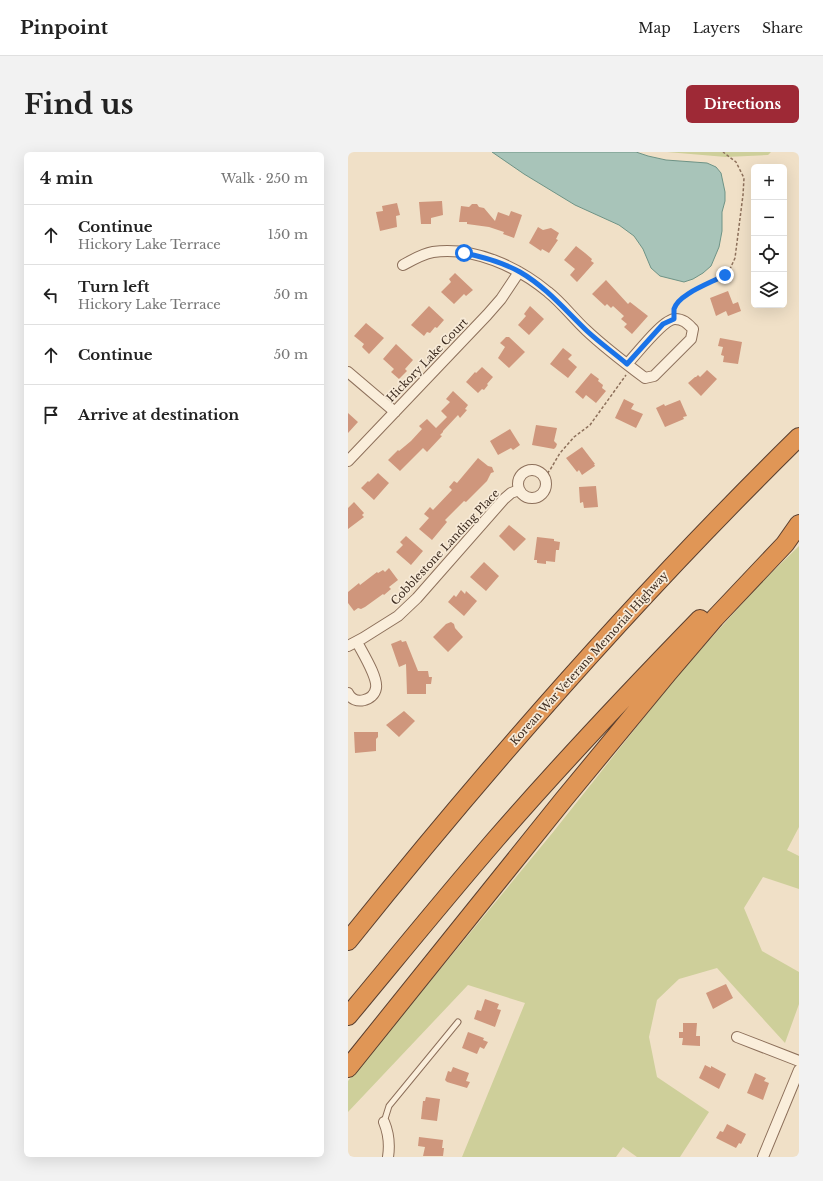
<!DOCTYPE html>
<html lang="en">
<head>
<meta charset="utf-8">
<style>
  :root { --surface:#fff; --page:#f2f2f2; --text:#222; --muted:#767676; --line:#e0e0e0; --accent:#9e2936 }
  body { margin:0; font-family:"Libre Baskerville",serif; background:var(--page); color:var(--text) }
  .controls { position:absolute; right:12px; top:12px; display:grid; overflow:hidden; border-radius:6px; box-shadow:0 4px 16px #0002 }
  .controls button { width:36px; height:36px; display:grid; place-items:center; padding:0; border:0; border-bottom:1px solid var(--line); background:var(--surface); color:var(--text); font:20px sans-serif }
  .stop { position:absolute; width:12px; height:12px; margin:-9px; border:3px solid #1a73e8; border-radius:50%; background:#fff }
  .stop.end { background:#1a73e8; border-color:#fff; box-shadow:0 1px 4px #0008 }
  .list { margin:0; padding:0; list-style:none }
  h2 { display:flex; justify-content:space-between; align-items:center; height:52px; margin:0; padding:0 16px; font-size:17px }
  h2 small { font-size:13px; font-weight:400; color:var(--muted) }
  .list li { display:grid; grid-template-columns:26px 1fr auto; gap:12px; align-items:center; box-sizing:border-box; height:60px; padding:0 16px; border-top:1px solid var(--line) }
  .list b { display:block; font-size:15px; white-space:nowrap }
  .list p { margin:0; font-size:13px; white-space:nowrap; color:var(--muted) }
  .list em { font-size:13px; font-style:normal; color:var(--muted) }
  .icon { flex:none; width:22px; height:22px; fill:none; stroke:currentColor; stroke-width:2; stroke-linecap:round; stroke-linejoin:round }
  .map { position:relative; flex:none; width:451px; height:1005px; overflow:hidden; border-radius:6px }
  header { display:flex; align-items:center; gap:24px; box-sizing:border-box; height:56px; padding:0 20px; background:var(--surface); border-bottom:1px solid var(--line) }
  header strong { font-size:19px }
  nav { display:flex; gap:22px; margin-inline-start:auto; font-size:14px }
  .intro { display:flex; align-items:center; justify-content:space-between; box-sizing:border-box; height:96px; padding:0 24px }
  h1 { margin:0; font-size:28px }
  .button { padding:10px 18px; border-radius:6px; background:var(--accent); color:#fff; font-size:14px; font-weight:700 }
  main { display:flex; gap:24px; padding:0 24px }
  aside { flex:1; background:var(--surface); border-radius:6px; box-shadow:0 4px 16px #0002 }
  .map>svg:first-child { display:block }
  .green { fill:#cecf9a }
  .water { fill:#a8c4b9; stroke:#6e9386 }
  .building { fill:#cf967c }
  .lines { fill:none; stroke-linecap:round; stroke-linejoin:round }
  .service-casing { stroke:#8d705b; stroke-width:7 }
  .minor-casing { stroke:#8d705b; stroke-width:12 }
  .motorway-casing { stroke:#5a3f2f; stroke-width:20 }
  .path { stroke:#8d705b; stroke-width:1.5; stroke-dasharray:3 2; stroke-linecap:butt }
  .service { stroke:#faeedb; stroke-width:5 }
  .minor { stroke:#faeedb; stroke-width:10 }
  .motorway { stroke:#e09656; stroke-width:18 }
  .route { stroke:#1a73e8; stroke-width:5 }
  .labels { text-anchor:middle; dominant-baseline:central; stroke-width:3.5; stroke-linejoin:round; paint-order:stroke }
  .street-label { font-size:11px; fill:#3c2b1f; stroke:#f7ead7 }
</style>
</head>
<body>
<header>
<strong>Pinpoint</strong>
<nav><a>Map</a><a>Layers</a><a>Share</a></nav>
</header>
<div class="intro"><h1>Find us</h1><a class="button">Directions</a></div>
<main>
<aside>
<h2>4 min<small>Walk · 250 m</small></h2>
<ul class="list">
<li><svg class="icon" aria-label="ahead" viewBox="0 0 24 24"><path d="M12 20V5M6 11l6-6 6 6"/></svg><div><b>Continue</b><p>Hickory Lake Terrace</p></div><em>150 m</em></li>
<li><svg class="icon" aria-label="left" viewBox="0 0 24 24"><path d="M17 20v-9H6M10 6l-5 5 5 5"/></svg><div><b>Turn left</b><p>Hickory Lake Terrace</p></div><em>50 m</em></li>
<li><svg class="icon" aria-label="ahead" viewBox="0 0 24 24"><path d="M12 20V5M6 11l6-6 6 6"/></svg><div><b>Continue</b></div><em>50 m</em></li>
<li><svg class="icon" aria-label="arrive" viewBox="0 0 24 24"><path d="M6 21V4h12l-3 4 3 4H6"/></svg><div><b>Arrive at destination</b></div></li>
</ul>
</aside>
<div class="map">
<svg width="451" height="1005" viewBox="0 0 451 1005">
  <rect width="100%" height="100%" fill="#f0e0c7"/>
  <path class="green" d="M319,0H423L420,3L378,5Z
    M451,394V675L439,698L451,704V737L415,725L396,756L414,799L451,820V852L437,891L369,816L331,827L309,848L301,885L309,925L361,960L332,1005H289L275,995L268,1005H114L177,851L120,833L0,960V929L206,679L329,524L411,433Z"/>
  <path class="water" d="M144,0H288L300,4L318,8L359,11L368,15L373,21L377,40V49L374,60V79L371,95L363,114L355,121L345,127L336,130L312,124L303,116L295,97L286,84L271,73L227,53L176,22Z"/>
  <path class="building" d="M94,49L95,63L83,66V72H73L71,50Z
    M49,51L52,63L48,64L49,75L32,79L28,60L35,59L34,54Z
    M124,52H129L131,55L136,56L147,69L150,60L161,64L163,59L174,63L166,86L155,82L156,80L141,75L119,72V70H111L113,54L121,55Z
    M190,75L195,78L203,76L211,81L208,87L210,88L201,101L194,97L193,99L181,91Z
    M228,94L237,101L244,107L243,109L246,111L229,130L222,123L227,117L216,108Z
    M107,121L125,138L118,144L116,142L106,152L93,140L103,130L101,127Z
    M258,128L280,152L282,150L300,164L284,182L276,175L279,172L273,167L276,164L265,154L263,156L259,152L257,154L244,142Z
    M380,139L385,152L390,150L393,159L380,164L378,159L368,164L362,146Z
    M81,154L96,168L89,176L87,175L82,181L79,180L76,184L63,173Z
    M182,154L196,167L181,183L170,173L178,164L176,162Z
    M18,171L36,186L21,202L14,195L16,192L6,184Z
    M158,185H161L177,200L161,216L150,206L157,195L152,191Z
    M372,186L394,190L390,212L375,210L376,204L373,203L375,195L370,194Z
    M48,192L65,208L57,217L59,219L51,227L43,220L46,217L35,207Z
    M215,196L224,203L220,207L229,215L220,226L202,212Z
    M134,215L145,225L139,232L140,233L136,238L134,237L130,241L118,230L127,220L128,221Z
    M359,218L369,227L353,244L340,231L347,225H348L350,223L352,225Z
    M243,221L251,227L250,229L255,233L254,236L258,239L248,251L238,243L235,247L227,240Z
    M105,239L120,253L117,257L119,258L112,266L110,263L95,279V280L92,283L94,284L79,300L75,296L52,319L40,308L50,298L51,299L63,289L74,277L71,274L79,267L88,276L99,265L93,259L102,250L98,247Z
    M276,247L286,252L283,257L295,262L288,276L267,266Z
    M332,248L339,264L335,265L336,267L317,275L308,256L316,252L317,254Z
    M0,261L10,270L0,281Z
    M188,273L209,276L206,289L209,292L208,295L206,297L184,293Z
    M162,277L172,293L165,298L163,296L150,303L142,289Z
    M234,295L247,312H246L247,314L234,323L231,318L229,320L218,306Z
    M130,306L140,314L144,315L146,320L143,321L139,329L118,350L116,349L97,368L99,370L84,388L71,377L81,366L76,362L82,355L85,358L104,338L101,335L106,329L109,331Z
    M30,321L41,331L26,348L13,336L20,329L21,330Z
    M248,334L250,355L236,356L235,350L232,351L231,335Z
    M6,350L16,361L14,363L16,365L0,377V356Z
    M161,373L178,387L166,399L151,384Z
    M58,384L75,399L63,413L48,400L55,393L52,390Z
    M189,385L206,387V389L212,390L211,398H208L207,410L198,409V412L189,411V408H186Z
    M136,410L151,424L138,439L122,425Z
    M41,416L50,428L41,435L43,437L36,443L35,442L17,455L13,457L10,456L6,459L0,451V440L11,431L12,433L29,420L30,421L35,418L37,420Z
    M113,438L117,442L118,439L129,449L116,464L100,450L106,443L108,445Z
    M103,470L106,472L107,476L115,485L100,500L85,485L98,472Z
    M53,488L54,490L58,489L70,519H80L81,525H84L83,532H78V542H59L58,512L51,515L43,492Z
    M56,559L67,569L51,585L38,573Z
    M6,580H30V585L28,587V599L7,601Z
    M378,832L385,846L365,857L358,841Z
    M137,847L151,852L149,857L153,858L147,875L126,867L129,858L133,859Z
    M335,871H349L348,884H352V894L334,893L335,886H331V880H335Z
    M120,880L136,886L135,888L140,890L136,897L132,895L129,902L114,896Z
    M357,913L363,916V914L378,922L371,937L351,926Z
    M105,915L121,921L118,929L122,930L119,936L99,930L97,928L100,919L103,920Z
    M407,921L418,926L416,929L421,931L415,948L399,941Z
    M78,945L92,947L89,969L73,967L75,949H77Z
    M379,972L398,982L393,992L391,991L388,996L368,986L372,979L375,980Z
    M71,985L95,988L94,996H96L95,1004H75L77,995L70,994Z"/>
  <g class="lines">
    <g class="service-casing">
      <path id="service" d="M36,970L41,954L110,870"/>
    </g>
    <g class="minor-casing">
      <path id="minor" d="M55,113C64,108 74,102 85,100C125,94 170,115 200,140C214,151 225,166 238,178C257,196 277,211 297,226L306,224L343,187L345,177C340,172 336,167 327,167C315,167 288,203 279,212
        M0,220L47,260
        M0,309L139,163L153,147L171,120
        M170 332a14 14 0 1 1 28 0a14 14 0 1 1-28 0Z
        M0,494L15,486L50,464L69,446L156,347L163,341L171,338
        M0,541C6,554 26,549 28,536C30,525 14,500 9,490
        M389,885L451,909
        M36,970C41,982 42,992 40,1005
        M415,1005L451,918"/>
    </g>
    <g class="motorway-casing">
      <path id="motorway" d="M0,789C141,613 290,443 451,285
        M0,864C49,805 97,746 147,688C213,612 282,539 352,467
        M0,916L216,647L320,521L367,466L437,392L451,372"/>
    </g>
    <path class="path" d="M326,157L333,146L347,137L377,123L382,117L387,106L395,43L396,26L388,10L375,0
      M196,325L202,318L212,301L226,285L242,273L278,223"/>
    <use href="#service" class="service"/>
    <use href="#minor" class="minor"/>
    <use href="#motorway" class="motorway"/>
  </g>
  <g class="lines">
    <path class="route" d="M116,101C136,105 154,110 172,120C198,135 217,158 239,179C252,191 266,201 279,212L315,172L326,167C326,164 326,160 326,157C330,142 363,131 377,123"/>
  </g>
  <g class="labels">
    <g class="street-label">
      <text transform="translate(79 208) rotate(-46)">Hickory Lake Court</text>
      <text transform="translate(97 395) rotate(-47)">Cobblestone Landing Place</text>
      <text transform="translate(241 506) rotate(-48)">Korean War Veterans Memorial Highway</text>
    </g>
  </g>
</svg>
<div class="controls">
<button>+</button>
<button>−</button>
<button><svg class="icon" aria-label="locate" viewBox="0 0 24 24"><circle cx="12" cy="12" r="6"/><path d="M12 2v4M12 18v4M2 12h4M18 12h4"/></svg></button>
<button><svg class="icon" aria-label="layers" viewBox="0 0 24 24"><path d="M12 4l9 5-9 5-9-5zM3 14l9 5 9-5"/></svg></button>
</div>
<div class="stop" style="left:116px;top:101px"></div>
<div class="stop end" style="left:377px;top:123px"></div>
</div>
</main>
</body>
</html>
